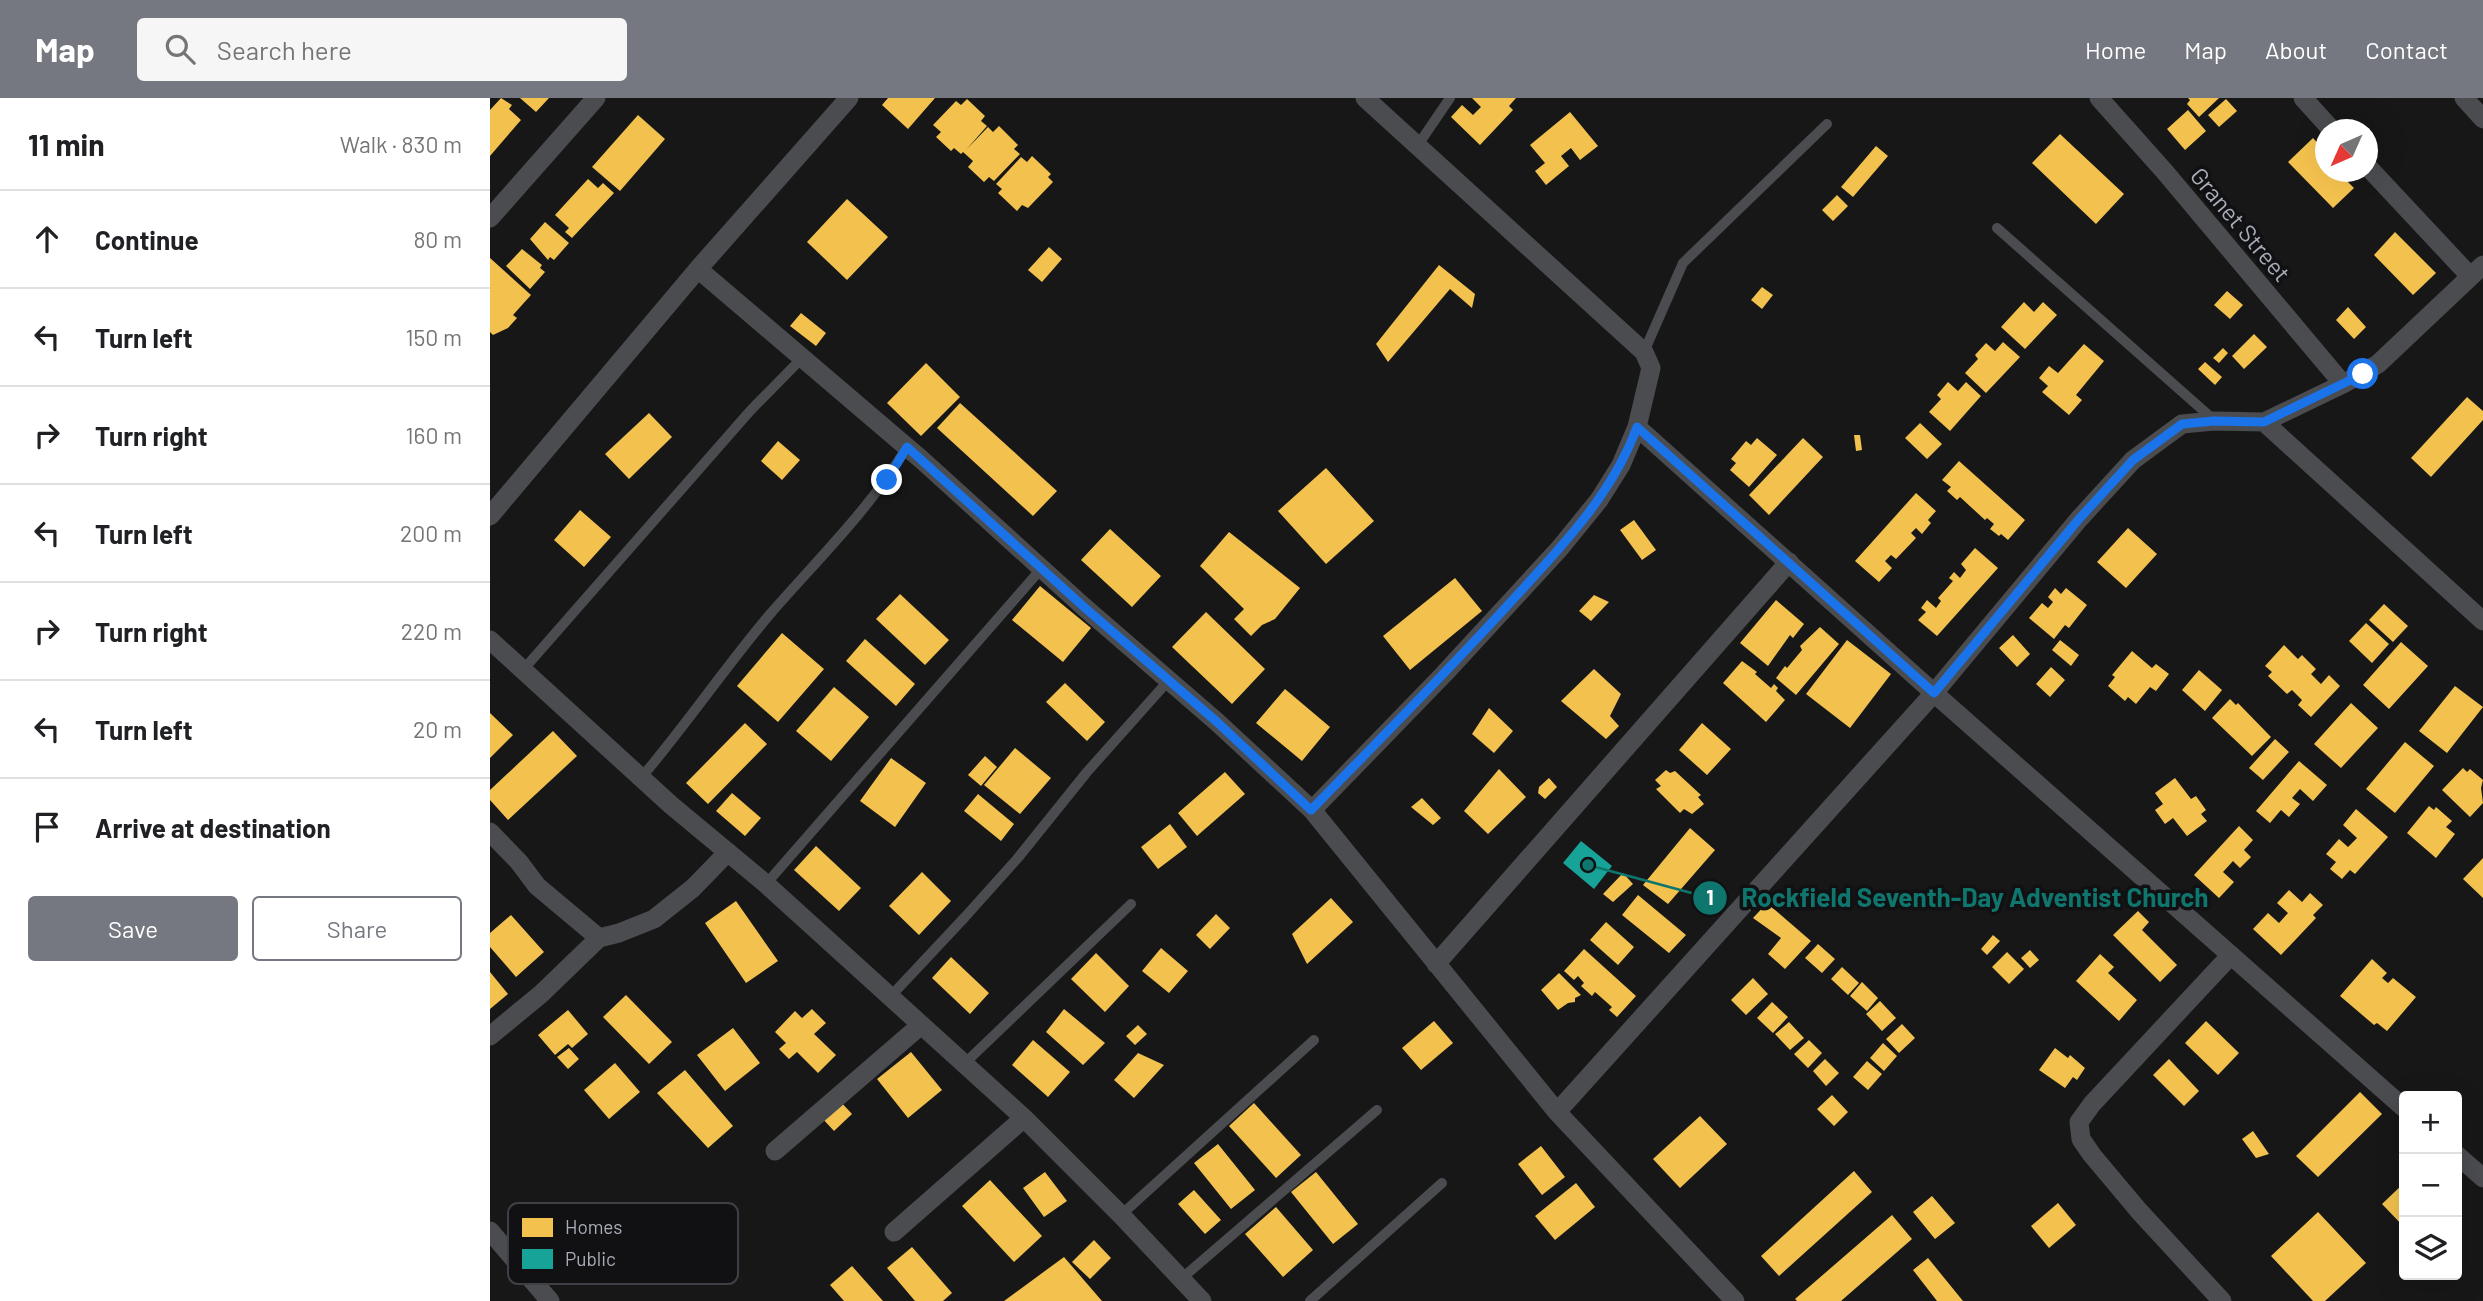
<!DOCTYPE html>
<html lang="en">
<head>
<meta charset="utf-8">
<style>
  :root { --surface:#fff; --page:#f6f6f6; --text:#202124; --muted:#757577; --line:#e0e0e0; --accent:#757880 }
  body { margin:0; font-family:Barlow,sans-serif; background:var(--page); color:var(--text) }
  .controls { position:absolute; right:21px; bottom:21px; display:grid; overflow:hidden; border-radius:7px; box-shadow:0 7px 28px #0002 }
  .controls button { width:63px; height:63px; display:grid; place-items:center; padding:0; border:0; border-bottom:2px solid var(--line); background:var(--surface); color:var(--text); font:35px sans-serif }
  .compass { position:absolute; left:1825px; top:21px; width:63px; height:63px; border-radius:50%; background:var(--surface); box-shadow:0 7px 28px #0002; rotate:225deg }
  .stop { position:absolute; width:21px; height:21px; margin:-16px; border:5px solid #1a73e8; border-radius:50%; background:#fff }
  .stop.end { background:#1a73e8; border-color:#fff; box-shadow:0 2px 7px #0008 }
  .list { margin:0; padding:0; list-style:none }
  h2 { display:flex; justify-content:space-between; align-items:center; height:91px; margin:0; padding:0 28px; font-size:30px }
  h2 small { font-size:23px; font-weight:400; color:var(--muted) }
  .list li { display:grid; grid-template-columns:46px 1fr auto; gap:21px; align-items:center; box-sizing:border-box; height:98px; padding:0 28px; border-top:2px solid var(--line) }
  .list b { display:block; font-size:26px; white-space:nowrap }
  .list em { font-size:23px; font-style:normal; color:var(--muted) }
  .actions { display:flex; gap:14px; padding:21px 28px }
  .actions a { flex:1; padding:16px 0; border:2px solid var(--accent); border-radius:7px; text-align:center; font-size:24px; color:var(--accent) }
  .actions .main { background:var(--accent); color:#fff }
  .icon { flex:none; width:38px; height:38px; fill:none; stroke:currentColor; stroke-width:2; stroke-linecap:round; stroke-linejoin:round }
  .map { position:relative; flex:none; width:1993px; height:1203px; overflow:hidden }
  header { display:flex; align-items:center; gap:42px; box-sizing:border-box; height:98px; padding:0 35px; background:var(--accent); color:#fff }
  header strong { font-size:33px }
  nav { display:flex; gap:38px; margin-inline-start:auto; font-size:24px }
  .search { width:490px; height:63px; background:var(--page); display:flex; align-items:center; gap:18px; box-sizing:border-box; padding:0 24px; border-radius:7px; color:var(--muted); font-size:26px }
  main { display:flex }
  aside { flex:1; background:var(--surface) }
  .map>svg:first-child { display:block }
  .homes { fill:#f2c14e }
  .public { fill:#17a398 }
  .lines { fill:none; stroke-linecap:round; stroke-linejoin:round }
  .service { stroke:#4b4c50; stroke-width:10 }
  .minor { stroke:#4b4c50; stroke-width:19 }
  .route { stroke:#1a73e8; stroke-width:9 }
  .labels { text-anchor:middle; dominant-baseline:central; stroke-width:7; stroke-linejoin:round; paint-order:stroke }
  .street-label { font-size:24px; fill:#a8adb8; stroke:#111113 }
  .key { fill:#111113; stroke:#3e4045; stroke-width:2 }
  .key-label { font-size:19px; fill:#a8adb8 }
  .leader { fill:none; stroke:#0f766e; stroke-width:2.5 }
  .callout-dot { fill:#0f766e; stroke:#111113; stroke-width:2.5 }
  .mark-label { font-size:21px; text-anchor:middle; font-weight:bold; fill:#fff }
  .callout-label { font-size:26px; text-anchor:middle; font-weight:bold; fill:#0f766e; stroke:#111113; stroke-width:7; stroke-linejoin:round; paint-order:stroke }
</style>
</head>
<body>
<header>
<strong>Map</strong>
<div class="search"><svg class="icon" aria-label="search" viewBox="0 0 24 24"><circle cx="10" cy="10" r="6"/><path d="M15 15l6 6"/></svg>Search here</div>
<nav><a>Home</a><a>Map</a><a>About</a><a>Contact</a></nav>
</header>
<main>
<aside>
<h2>11 min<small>Walk · 830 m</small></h2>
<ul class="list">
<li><svg class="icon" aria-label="ahead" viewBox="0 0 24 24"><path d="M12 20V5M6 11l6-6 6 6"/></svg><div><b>Continue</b></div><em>80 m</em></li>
<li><svg class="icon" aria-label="left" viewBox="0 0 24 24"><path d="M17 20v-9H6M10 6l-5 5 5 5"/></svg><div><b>Turn left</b></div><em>150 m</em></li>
<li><svg class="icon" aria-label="right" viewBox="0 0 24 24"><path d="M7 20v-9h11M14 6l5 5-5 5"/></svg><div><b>Turn right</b></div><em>160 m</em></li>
<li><svg class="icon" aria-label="left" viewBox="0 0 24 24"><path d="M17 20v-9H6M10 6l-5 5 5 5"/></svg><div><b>Turn left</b></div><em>200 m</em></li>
<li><svg class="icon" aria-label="right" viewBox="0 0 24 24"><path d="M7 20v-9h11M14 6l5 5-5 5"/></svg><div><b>Turn right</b></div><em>220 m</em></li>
<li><svg class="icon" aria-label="left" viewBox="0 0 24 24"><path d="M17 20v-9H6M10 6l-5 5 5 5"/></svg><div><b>Turn left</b></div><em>20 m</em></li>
<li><svg class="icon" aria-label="arrive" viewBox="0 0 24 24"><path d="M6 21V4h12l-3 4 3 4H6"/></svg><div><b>Arrive at destination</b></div></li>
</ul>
<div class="actions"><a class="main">Save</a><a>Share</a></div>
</aside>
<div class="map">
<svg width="1993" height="1203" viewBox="0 0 1993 1203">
  <rect width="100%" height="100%" fill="#171717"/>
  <path class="homes" d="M11,0L22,7L19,11L31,22L0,58V12Z
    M30,0H59L46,14Z
    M398,0H445L418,31L392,7Z
    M982,0H1026L1019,8L1023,12L990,47L961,19L972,7L983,17L991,9Z
    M1698,0H1729L1709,19L1697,6L1700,2Z
    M477,1L495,18L491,23L497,28L476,52L498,29L503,34L509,28L528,47L524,51L530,56L504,83L499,79L494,84L478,69L483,63L473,54L471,56L464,50L461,53L446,39L451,34L443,27L466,3L471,7Z
    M1736,1L1747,13L1729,29L1718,17Z
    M1698,12L1716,33L1695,52L1677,31Z
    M1080,14L1108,48L1090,62L1081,50L1071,58L1079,68L1056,87L1045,73L1055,65L1040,47Z
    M148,17L175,41L130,93L102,69Z
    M1570,36L1634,96L1606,126L1542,65Z
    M1823,40L1836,54V74H1855L1858,77L1854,80L1864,90L1843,110L1798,64Z
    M1386,48L1398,58L1363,99L1351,89Z
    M542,58L561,76L558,79L563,84L538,110L532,107L527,113L508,95L512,91L506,86L531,59L537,64Z
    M98,81L108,90L113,85L124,95L82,140L75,134L79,130L65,117Z
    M1347,97L1358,108L1343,123L1332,112Z
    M357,101L398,139L357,182L317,144Z
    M55,124L79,145L64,162L60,159L58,162L40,141Z
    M1905,134L1946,175L1923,197L1884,157Z
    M559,149L572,161L552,184L538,172Z
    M32,151L52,167L50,170L55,174L40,191L16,168Z
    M0,160L41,197L23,217L27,220L18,230L3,237L0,234Z
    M949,167L985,196L982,210L960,191L898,264L886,246Z
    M1272,189L1283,197L1272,211L1261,202Z
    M1737,193L1753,207L1740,221L1724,207Z
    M1534,204L1544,214L1553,204L1567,217L1535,251L1511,229Z
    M1858,209L1876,229L1864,241L1846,222Z
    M311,215L336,235L326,248L300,228Z
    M1764,236L1777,249L1754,271L1742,258Z
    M1513,244L1530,259L1496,295L1475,275L1488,261L1485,257L1496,245L1505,253Z
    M1594,246L1614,263L1586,297L1592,302L1579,317L1552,294L1558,288L1549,280L1559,268L1568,275Z
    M1733,250L1738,255L1729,265L1723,260Z
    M1715,264L1732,279L1725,287L1708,271Z
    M436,265L470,299L431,338L397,305Z
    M1458,284L1468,293L1476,284L1491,298L1460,333L1439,314L1451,301L1447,297Z
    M1977,299L1993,313V322L1941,379L1921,360Z
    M470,305L567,393L543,418L447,330Z
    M159,315L182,339L139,381L115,356Z
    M1430,325L1452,346L1437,361L1415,340Z
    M1364,337H1370L1372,352L1366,353Z
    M1267,340L1287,357L1259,389L1240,372L1246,365L1241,361L1256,343L1261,347Z
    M1313,340L1333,359L1279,417L1259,397Z
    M288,343L310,362L292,382L271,363Z
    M1469,363L1535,422L1518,442L1511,436L1509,438L1500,431L1504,426L1497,420L1495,422L1470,399L1467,402L1457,393L1461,389L1452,382Z
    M836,370L884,423L836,466L788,413Z
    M1426,395L1446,413L1438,422L1441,425L1432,436L1426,430L1421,435L1426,440L1406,461L1401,457L1395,463L1402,470L1389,484L1365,463Z
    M90,412L121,439L94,469L64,442Z
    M1144,422L1166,452L1152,462L1130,432Z
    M1638,430L1667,456L1636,490L1607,464Z
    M620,431L671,478L642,509L591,462Z
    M739,434L810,490L785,521L772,527L761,538L744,521L754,511L710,468Z
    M1485,450L1508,470L1447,538L1428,522L1436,514L1431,510L1437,502L1446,510L1451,503L1448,500L1463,483L1459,480L1464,474L1470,480L1476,472L1471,466Z
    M965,480L992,513L920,572L893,538Z
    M550,488L601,530L573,564L522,522Z
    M1565,490L1571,496L1576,490L1597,507L1579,530L1575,527L1564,541L1539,520L1552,505L1558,510L1563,504L1558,499Z
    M410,496L459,542L435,567L386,521Z
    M1104,497L1119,504L1101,523L1089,513Z
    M1286,502L1314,526L1303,540L1300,537L1278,568L1250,545Z
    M1894,506L1918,528L1903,544L1879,522Z
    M716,514L775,571L742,606L682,549Z
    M1876,525L1899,546L1882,565L1859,543Z
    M1330,529L1349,546L1306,597L1286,580L1295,568L1297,570L1312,552L1310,548Z
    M292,535L334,571L288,624L247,588Z
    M1523,537L1540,556L1527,569L1509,550Z
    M375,541L425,586L406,608L356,563Z
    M1357,542L1401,576L1360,630L1316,596Z
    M1570,542L1589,557L1581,568L1562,552Z
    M1911,544L1938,568L1899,611L1873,587Z
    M1794,547L1808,561L1812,557L1826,571L1821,576L1831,586L1839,577L1850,588L1821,619L1808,607L1812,602L1802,592L1797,596L1778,578L1782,574L1775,568Z
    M1642,553L1662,570L1666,566L1679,576L1666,593L1660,589L1646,606L1638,599L1635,603L1618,588L1625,579L1622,577Z
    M1252,563L1267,574L1265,576L1281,590L1284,586L1288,590L1286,593L1295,602L1276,624L1233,585Z
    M1561,569L1575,582L1560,599L1546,586Z
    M1104,571L1131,596L1120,618L1129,628L1116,641L1071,603Z
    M1709,572L1732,592L1715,613L1692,592Z
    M575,585L615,624L597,643L556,604Z
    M1965,588L1993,609L1957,655L1929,633Z
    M344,589L379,619L341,663L306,633Z
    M795,591L840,629L812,663L766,625Z
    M1740,601L1746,607L1748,605L1781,639L1762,658L1722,620Z
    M1861,605L1888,630L1851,670L1824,646Z
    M999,610L1023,633L1004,655L982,636Z
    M0,615L23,637L0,660Z
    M255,625L277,646L218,706L196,685Z
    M1212,625L1241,651L1217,677L1189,652Z
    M63,633L87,658L18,722L0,702V692Z
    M1785,641L1799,654L1773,682L1759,670Z
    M1915,644L1944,668L1905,715L1876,691Z
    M525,650L561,680L530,716L494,687Z
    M495,658L507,669L491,688L478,677Z
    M401,660L436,685L405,729L370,703Z
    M1809,663L1837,687L1823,703L1810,691L1802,700L1810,706L1799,719L1791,712L1780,725L1766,713Z
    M1973,670L1977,674L1980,671L1993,682L1991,690L1993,705L1980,719L1952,692Z
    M1009,671L1036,699L998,736L974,713Z
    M1176,672L1180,675L1185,673L1211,697L1208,699L1214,706L1202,716L1194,711L1190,715L1166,691L1171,688L1165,682Z
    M735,674L755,696L707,738L688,715Z
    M1059,680L1067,689L1055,701L1048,695L1049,689Z
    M1685,680L1701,701L1706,698L1716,712L1711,716L1717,723L1697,738L1683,720L1675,726L1665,712L1673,706L1665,695Z
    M242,695L271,720L255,738L226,713Z
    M488,696L524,726L511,743L474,713Z
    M932,700L951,720L943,727L921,709Z
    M1939,708L1944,712L1946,709L1962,723L1956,729L1965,736L1946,760L1917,735Z
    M1866,711L1898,739L1865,776L1860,772L1852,781L1840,771L1846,764L1836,756L1849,741L1858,749L1867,740L1853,727Z
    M680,726L697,749L668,771L651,749Z
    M1749,728L1763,742L1754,752L1761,759L1750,770L1743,763L1733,774L1744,784L1729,800L1704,777Z
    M1200,730L1225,752L1178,806L1153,787Z
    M326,748L371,790L349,813L304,772Z
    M1993,760V800L1973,781Z
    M432,774L461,803L429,837L399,808Z
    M1133,775L1143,786L1123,804L1113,796Z
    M1799,792L1812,804L1820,795L1833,807L1823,817L1826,820L1791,857L1763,831L1778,815L1789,825L1798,815L1787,805Z
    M1148,797L1196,837L1179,855L1132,817Z
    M841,800L863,824L817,866L802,836Z
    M246,803L288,863L256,885L215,825Z
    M1277,805L1321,843L1295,871L1278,856L1291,840L1263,820Z
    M1648,813L1659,824L1652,832L1687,867L1670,884L1623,837Z
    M726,816L740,830L720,851L706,837Z
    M21,817L54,854L26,879L0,849V835Z
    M1116,824L1144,849L1128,867L1100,842Z
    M1503,837L1510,843L1497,857L1491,851Z
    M1328,846L1345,861L1332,875L1315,860Z
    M671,850L698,873L679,895L652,873Z
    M1094,851L1146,898L1127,919L1119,912L1122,909L1105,894L1102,898L1091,888L1094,885L1088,878L1084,882L1074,873Z
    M1540,852L1549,862L1540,870L1531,860Z
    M1517,854L1534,871L1519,886L1502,869Z
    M606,855L639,888L615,914L581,881Z
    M1610,856L1624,869L1618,875L1647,902L1629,923L1586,883Z
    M461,859L499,895L480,916L442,880Z
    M1882,861L1897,875L1892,880L1898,885L1903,880L1926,899L1897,933L1887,925L1884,927L1850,898Z
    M1352,869L1369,885L1358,897L1341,881Z
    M0,874L18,896L0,911Z
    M1069,875L1091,897L1085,900V904L1078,905L1068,912L1051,892Z
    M1263,880L1278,896L1256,917L1241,902Z
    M1372,884L1388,900L1377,913L1360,898Z
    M136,897L182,944L159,966L113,919Z
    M1390,903L1406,920L1392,933L1376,916Z
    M1282,904L1298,919L1283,935L1267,920Z
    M322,911L336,925L324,936L346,957L328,975L307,954L299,961L289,951L296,945L285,934L305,913L312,920Z
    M574,911L615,945L593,967L556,934Z
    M78,912L98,936L82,950L78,946L65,957L48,937Z
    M944,923L963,945L931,972L912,950Z
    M1716,923L1749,955L1728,977L1695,945Z
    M1299,924L1314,940L1300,952L1285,936Z
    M1412,926L1425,940L1409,955L1396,941Z
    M648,927L657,936L645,947L636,938Z
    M243,930L270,965L235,993L207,957Z
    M543,942L580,974L558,999L522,967Z
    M1319,942L1332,955L1318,970L1304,956Z
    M1393,945L1407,958L1394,973L1380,960Z
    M79,950L89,961L78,971L67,959Z
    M1565,950L1578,960L1580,957L1595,970L1587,982L1583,979L1575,990L1549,972Z
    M421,954L452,992L418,1020L387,981Z
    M648,955L674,967L644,1000L624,982Z
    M1335,961L1349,975L1336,988L1323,973Z
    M1679,961L1709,993L1694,1008L1663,977Z
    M1377,963L1392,976L1378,992L1363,979Z
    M125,965L150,994L119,1021L94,992Z
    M195,972L243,1028L218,1050L167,995Z
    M1870,994L1892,1016L1828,1079L1806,1058Z
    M1342,997L1358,1014L1344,1028L1327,1011Z
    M349,1002L362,1016L344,1033L331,1019Z
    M764,1005L811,1057L786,1080L739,1028Z
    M1210,1018L1237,1046L1190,1090L1163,1061Z
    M1763,1033L1779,1056L1766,1060L1752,1041Z
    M728,1046L765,1092L741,1111L704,1065Z
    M1051,1048L1075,1079L1052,1097L1028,1066Z
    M1364,1073L1382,1094L1289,1178L1271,1158Z
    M555,1074L577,1103L554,1119L533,1090Z
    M826,1074L868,1126L843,1146L801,1094Z
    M500,1082L552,1138L524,1164L472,1108Z
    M1086,1085L1105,1109L1065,1142L1045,1118Z
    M1914,1085V1129L1892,1106Z
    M704,1092L731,1122L715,1136L688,1106Z
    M1442,1098L1465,1125L1445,1141L1423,1114Z
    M1568,1105L1586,1127L1559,1150L1541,1128Z
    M786,1109L823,1152L793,1179L755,1136Z
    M1828,1114L1876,1165L1835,1203H1823L1781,1158Z
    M1402,1117L1422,1141L1351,1203H1307L1305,1201Z
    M604,1142L621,1160L600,1181L582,1164Z
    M422,1149L462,1195L453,1203H425L397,1170Z
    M574,1159L612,1203H514Z
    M1438,1160L1473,1203H1447L1423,1172Z
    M362,1168L393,1203H354L340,1187Z"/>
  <path class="public" d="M1091,743L1122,768L1104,791L1073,765Z"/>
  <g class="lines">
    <path class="service" d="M928,47L960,0
      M1507,130L1724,322
      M1154,254L1193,165L1337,26
      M33,572L260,313L312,260
      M151,680C196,627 236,568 281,515C328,461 380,411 417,349
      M276,786L551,471
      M400,899L475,819L527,761L597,674L679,582
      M474,966L641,806
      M631,1117L824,942
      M691,1181L887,1012
      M820,1203L952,1085"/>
    <path class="minor" d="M1609,0L1675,74L1853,286
      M1813,0L1842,32
      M1974,0L1993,21
      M1878,69L1980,178
      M0,120L106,0
      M208,171L432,362L594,509L727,624L822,712L1067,1014
      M1774,324L1993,523
      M1147,329L1444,595L1914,1010
      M0,418L208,171L359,0
      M0,542L181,707L276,786L534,1020L631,1117L712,1203
      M822,712L954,576L1070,450L1109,402L1131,367L1147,329L1161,270L1154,254L875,0
      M0,734L29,764L47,788L109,840
      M946,866L1299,464
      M0,938L51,896L109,840L129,835L164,821L203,790L238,754
      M285,1053L431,927
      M1967,1057L1993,1080
      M0,1133L60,1203
      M404,1134L534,1020
      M1245,1203L1067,1014L1444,595L1589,421L1643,362L1692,326L1724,323L1774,324L1853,286L1888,266L1993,167
      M1732,1203L1649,1113L1602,1057L1591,1041L1589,1024L1602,1006L1741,857"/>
  </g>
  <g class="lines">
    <path class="route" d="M397,382L417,349L594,509L727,624L821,712C887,644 953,578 1017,508C1067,453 1121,400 1147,329L1444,595L1589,421L1643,362L1692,326L1724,323L1774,324L1873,276"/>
  </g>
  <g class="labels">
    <g class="street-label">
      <text transform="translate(1751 126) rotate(50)">Granet Street</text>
    </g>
  </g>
  <rect x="18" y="1105" width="230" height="81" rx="10" class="key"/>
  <rect x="32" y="1120" width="31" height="19" fill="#f2c14e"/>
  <rect x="32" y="1151" width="31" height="20" fill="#17a398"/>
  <g class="key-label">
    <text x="75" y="1136">Homes</text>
    <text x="75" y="1168">Public</text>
  </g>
  <path class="leader" d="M1098 767L1220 800"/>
  <g class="callout-dot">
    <circle cx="1098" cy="767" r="7"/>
    <circle cx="1220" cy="800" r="18"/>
  </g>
  <g class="mark-label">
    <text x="1220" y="807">1</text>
  </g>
  <g class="callout-label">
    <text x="1485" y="809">Rockfield Seventh-Day Adventist Church</text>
  </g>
</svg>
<div class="controls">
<button>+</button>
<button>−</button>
<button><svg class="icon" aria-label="layers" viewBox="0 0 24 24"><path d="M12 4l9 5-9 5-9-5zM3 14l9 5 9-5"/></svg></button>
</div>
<svg class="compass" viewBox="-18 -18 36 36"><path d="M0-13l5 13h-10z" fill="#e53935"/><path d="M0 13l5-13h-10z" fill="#757577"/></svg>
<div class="stop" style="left:1873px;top:276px"></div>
<div class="stop end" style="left:397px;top:382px"></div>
</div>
</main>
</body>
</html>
